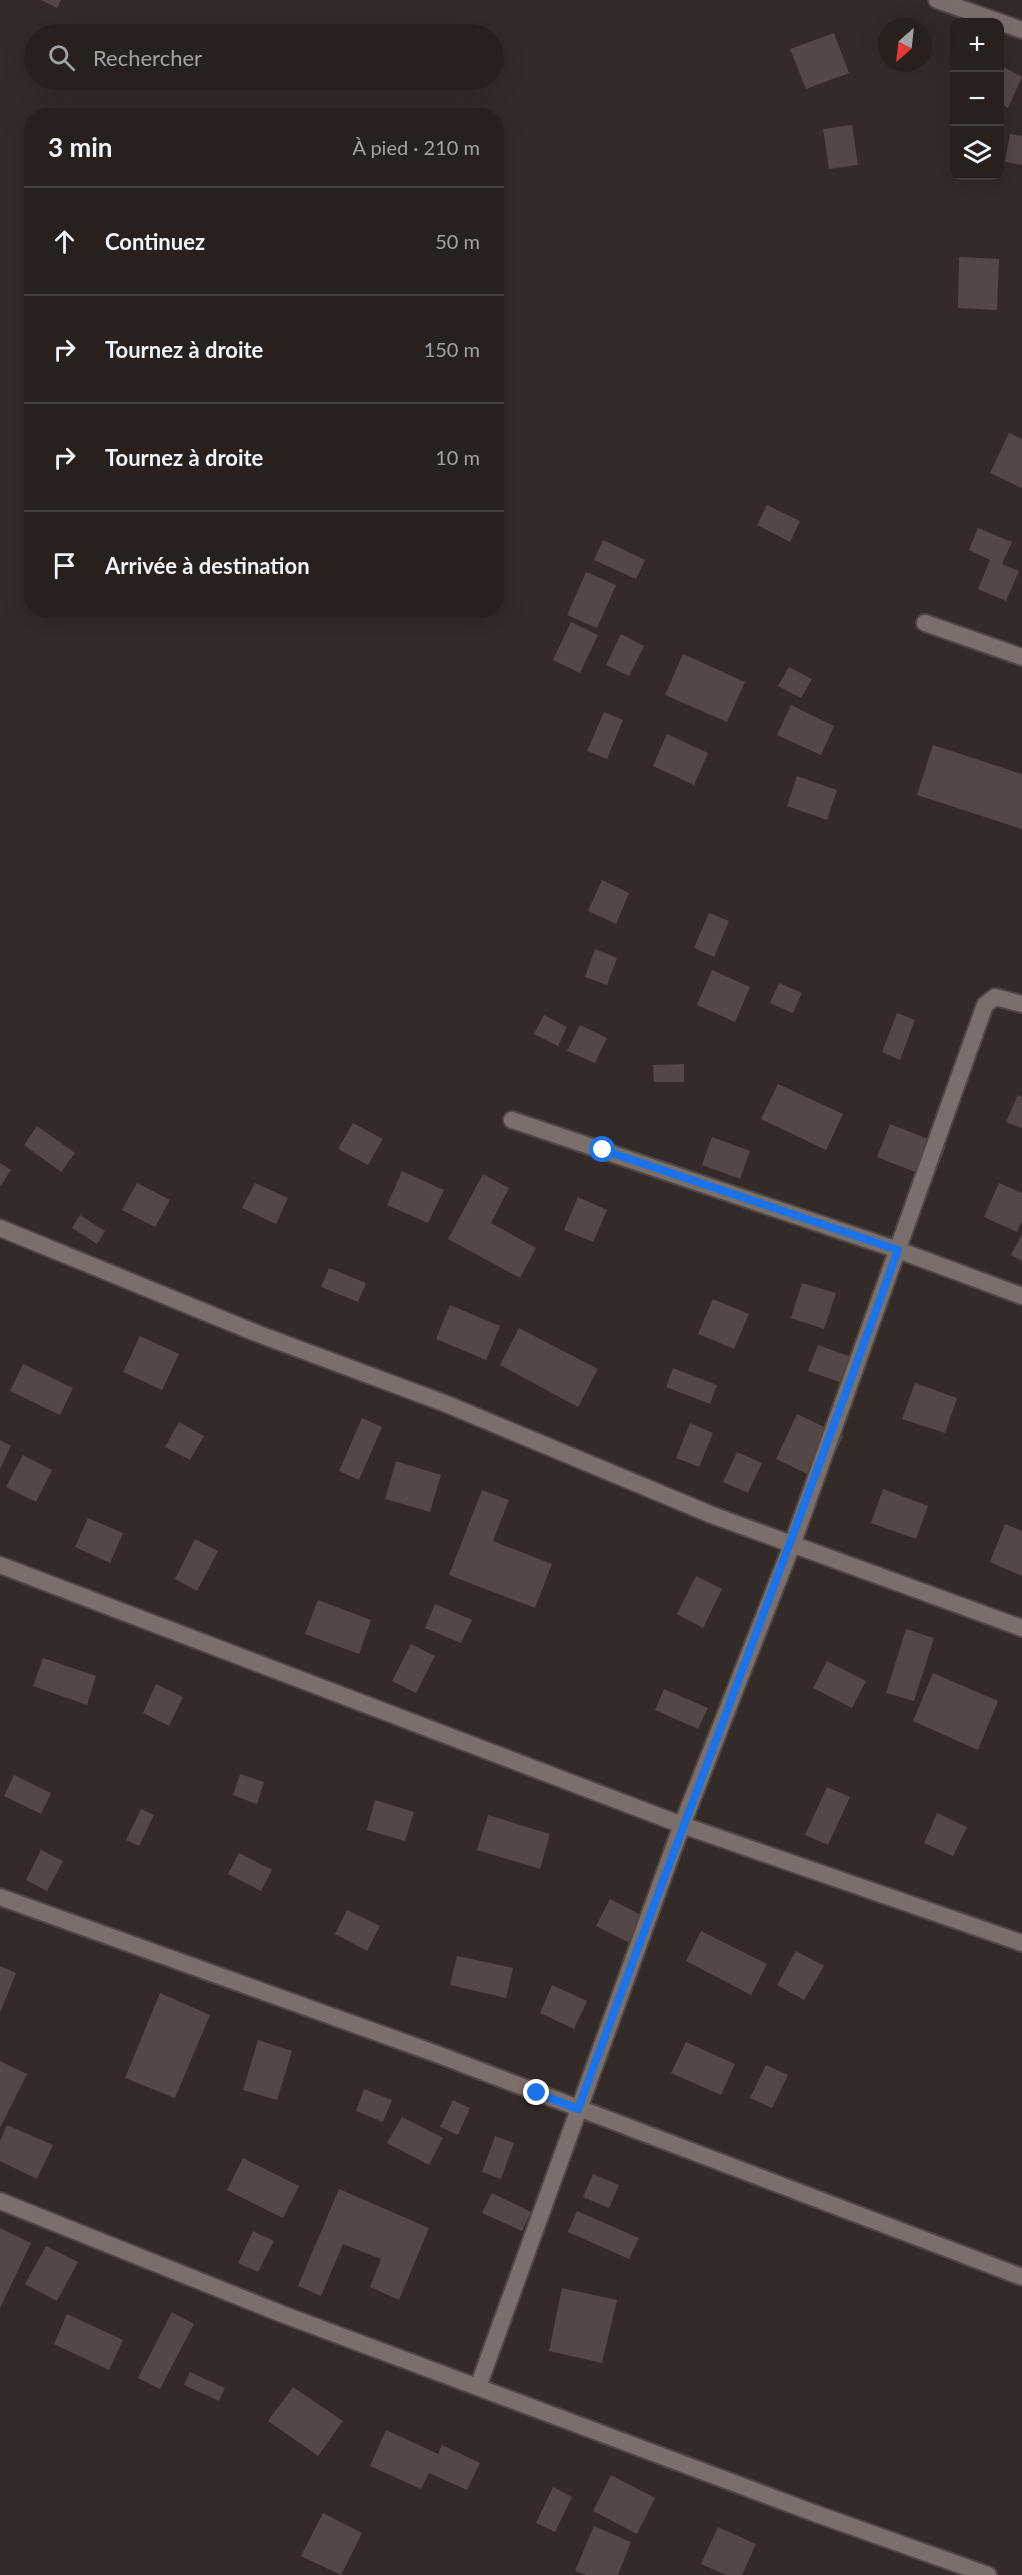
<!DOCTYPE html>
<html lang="fr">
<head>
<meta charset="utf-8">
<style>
  :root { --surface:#27201d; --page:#332d2a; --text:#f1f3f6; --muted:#a4a3a4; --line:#433e3b }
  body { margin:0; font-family:Lato,sans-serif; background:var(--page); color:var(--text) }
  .controls { position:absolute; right:18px; top:18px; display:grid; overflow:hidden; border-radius:12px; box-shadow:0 6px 24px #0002 }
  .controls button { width:54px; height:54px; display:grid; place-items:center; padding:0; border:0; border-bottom:2px solid var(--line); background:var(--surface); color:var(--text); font:30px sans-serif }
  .compass { position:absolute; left:878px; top:18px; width:54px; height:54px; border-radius:50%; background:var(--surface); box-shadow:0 6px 24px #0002; rotate:207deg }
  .stop { position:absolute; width:18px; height:18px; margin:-14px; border:4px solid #1a73e8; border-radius:50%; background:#fff }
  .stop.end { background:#1a73e8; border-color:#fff; box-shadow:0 2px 6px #0008 }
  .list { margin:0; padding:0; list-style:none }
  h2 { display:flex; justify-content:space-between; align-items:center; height:78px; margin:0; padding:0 24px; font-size:26px }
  h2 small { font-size:20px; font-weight:400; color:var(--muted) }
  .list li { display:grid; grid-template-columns:39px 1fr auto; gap:18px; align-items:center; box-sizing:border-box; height:108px; padding:0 24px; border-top:2px solid var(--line) }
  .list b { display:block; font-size:22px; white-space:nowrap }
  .list em { font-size:20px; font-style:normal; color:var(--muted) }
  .icon { flex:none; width:33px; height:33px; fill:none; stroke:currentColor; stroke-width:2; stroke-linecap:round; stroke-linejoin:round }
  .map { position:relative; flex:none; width:1022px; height:2575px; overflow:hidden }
  .search { position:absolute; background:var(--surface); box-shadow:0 6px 24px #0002; left:24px; top:24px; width:480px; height:66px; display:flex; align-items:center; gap:15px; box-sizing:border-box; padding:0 21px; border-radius:33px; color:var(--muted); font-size:22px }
  .panel { position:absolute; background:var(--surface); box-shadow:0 6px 24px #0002; left:24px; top:108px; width:480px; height:510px; border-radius:24px }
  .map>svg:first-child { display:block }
  .building { fill:#534845 }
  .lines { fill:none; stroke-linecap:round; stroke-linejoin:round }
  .minor-casing { stroke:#4f4743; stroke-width:20 }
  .minor { stroke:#7b6f6b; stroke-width:16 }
  .route { stroke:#1a73e8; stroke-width:8 }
</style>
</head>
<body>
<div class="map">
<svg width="1022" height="2575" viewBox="0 0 1022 2575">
  <rect width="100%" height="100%" fill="#342a27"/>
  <path class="building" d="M41,0H61L57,8Z
    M834,33L849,73L806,89L790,49Z
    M1000,65L1022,77L1008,108L1000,103Z
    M852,125L858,165L829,169L823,129Z
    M1010,134L1022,136V165L1005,162Z
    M959,257L999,259L997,310L958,308Z
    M1009,433L1022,439V488L990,473Z
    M767,505L800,521L790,542L757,525Z
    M978,528L1012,542L1002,564L1019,571L1006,601L978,589L990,560L969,550Z
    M603,540L645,560L636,579L594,560Z
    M586,572L616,585L597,628L567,615Z
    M571,622L598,635L580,673L553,660Z
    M621,634L644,646L629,676L606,665Z
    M683,654L745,682L727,722L665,695Z
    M789,667L812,679L801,698L778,686Z
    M791,705L834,726L821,755L777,735Z
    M604,712L623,720L607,759L587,751Z
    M667,734L708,753L694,785L653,766Z
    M933,745L1022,774V829L917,795Z
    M797,776L837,790L827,820L787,806Z
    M602,880L629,893L616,924L588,911Z
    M709,913L729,921L714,957L694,948Z
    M595,949L617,958L607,985L585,977Z
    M712,970L750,987L735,1022L697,1005Z
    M779,983L802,993L793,1013L770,1003Z
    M897,1013L915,1020L900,1060L882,1052Z
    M544,1015L567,1027L558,1046L534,1034Z
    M580,1025L607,1038L595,1063L567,1051Z
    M684,1064V1082H654L653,1065Z
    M778,1084L843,1114L826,1150L761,1119Z
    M1018,1095L1022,1097V1128L1006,1122Z
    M353,1123L383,1139L368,1165L338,1149Z
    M890,1124L946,1146L933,1179L877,1157Z
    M37,1126L75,1153L61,1172L24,1145Z
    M712,1137L750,1151L740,1179L702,1165Z
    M0,1163L11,1170L0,1187Z
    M402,1171L444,1190L428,1223L387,1205Z
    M483,1174L509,1188L491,1223L536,1248L520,1278L448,1239Z
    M137,1183L170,1200L155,1227L122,1210Z
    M255,1183L288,1198L276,1224L242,1208Z
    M999,1183L1022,1193V1221L1017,1232L984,1217Z
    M578,1197L607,1210L593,1242L564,1230Z
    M80,1215L105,1231L97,1244L72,1228Z
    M1022,1234V1261L1011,1255Z
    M329,1268L366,1283L358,1302L321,1287Z
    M802,1283L836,1293L824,1329L791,1318Z
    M713,1299L749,1314L734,1349L698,1334Z
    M450,1305L500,1326L486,1360L436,1339Z
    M519,1328L598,1369L578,1407L500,1365Z
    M140,1336L179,1354L162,1390L123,1372Z
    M818,1345L857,1359L848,1385L808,1371Z
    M23,1364L73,1388L60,1415L10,1391Z
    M673,1368L717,1385L710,1404L666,1387Z
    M915,1383L957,1398L945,1433L902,1419Z
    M797,1414L843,1436L822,1481L776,1459Z
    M362,1418L382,1427L359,1480L339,1471Z
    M179,1422L204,1436L190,1460L165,1447Z
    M690,1423L713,1433L699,1467L676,1458Z
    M0,1440L11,1446L0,1469Z
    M737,1452L762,1463L748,1493L723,1482Z
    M23,1455L52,1470L36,1502L6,1487Z
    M396,1461L441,1475L430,1512L385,1499Z
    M883,1489L928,1506L916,1539L871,1523Z
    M482,1490L509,1500L493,1541L552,1564L535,1608L449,1575Z
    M88,1518L123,1533L110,1563L75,1547Z
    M1005,1524L1022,1531V1576L990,1562Z
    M195,1539L218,1551L197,1591L175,1579Z
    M696,1576L722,1589L703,1628L677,1614Z
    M318,1600L371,1620L359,1654L305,1634Z
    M435,1604L472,1620L461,1643L425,1628Z
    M906,1629L934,1638L914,1701L886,1693Z
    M411,1644L435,1656L416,1693L392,1681Z
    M43,1658L96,1676L87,1705L33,1686Z
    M827,1661L866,1681L852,1708L813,1688Z
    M933,1673L998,1701L978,1750L913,1721Z
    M156,1684L183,1697L169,1726L143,1713Z
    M664,1689L708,1708L698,1729L655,1710Z
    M240,1774L264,1782L257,1804L233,1795Z
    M14,1775L51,1793L41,1814L4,1796Z
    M827,1787L850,1797L828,1845L805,1835Z
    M375,1800L414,1812L405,1841L367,1830Z
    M141,1809L154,1815L139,1846L126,1840Z
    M937,1813L967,1827L953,1856L924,1843Z
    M488,1815L550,1834L540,1869L477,1850Z
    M41,1850L63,1861L47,1891L26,1880Z
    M239,1853L272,1870L261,1891L228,1874Z
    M610,1899L643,1916L630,1943L596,1926Z
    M347,1910L380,1926L367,1951L335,1934Z
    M701,1931L767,1964L751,1995L686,1961Z
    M796,1951L824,1966L804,2000L777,1985Z
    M457,1956L513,1968L506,1998L450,1985Z
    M0,1966L16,1973L0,2013Z
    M552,1985L587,2001L574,2029L540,2013Z
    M160,1993L210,2015L175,2098L125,2078Z
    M258,2040L292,2051L277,2100L243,2090Z
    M686,2042L735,2064L721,2095L671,2073Z
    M0,2061L27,2074L0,2128Z
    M766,2065L788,2075L772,2108L750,2098Z
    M364,2089L392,2100L383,2122L356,2111Z
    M453,2100L470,2108L458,2135L440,2127Z
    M402,2117L443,2138L429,2165L387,2143Z
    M7,2125L53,2145L37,2179L0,2161V2141Z
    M495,2136L514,2143L501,2179L482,2172Z
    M243,2158L299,2186L283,2218L227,2190Z
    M593,2174L619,2185L609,2208L583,2197Z
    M339,2189L429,2228L399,2300L370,2287L381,2259L343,2244L321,2296L298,2286Z
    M492,2193L531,2212L522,2231L482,2213Z
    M577,2211L639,2238L629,2259L568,2232Z
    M0,2228L31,2243L0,2308Z
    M253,2231L274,2241L258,2272L238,2263Z
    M46,2246L78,2262L57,2301L25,2284Z
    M562,2288L617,2300L602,2363L549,2351Z
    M172,2312L194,2324L160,2389L138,2378Z
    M67,2314L123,2340L109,2370L54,2344Z
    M190,2372L225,2388L219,2401L184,2385Z
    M293,2387L343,2421L318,2456L268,2421Z
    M386,2430L438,2454L442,2445L480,2463L467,2490L429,2473L421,2489L370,2466Z
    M611,2475L655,2498L637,2534L593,2511Z
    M553,2487L572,2497L555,2532L536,2523Z
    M323,2513L362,2533L341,2575L301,2556Z
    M594,2526L631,2542L618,2575H586L575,2571Z
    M718,2527L756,2544L742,2575H726L701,2564Z"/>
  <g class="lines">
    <g class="minor-casing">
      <path id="minor" d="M937,0L1022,30
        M925,623L1022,657
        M512,1120L898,1250L1022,1296
        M0,1228L256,1333L444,1403L712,1515L1022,1628
        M0,1565L682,1825L1022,1943
        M0,1897L434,2053L1022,2277
        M0,2201L282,2314L814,2513L988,2575
        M478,2387L682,1825L792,1545L985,1005L995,997L1022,1004"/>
    </g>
    <use href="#minor" class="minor"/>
  </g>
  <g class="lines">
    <path class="route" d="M537,2093L578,2109C684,1822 794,1537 898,1250L603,1150"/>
  </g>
</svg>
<div class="controls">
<button>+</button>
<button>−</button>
<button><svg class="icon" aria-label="layers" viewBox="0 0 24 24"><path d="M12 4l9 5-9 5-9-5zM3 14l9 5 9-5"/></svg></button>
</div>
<svg class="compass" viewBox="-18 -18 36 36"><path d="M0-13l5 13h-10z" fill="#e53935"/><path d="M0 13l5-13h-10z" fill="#a4a3a4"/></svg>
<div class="stop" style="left:603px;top:1150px"></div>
<div class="stop end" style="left:537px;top:2093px"></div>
<div class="search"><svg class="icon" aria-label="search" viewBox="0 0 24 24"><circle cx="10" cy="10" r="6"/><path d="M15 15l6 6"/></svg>Rechercher</div>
<section class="panel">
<h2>3 min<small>À pied · 210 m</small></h2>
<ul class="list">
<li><svg class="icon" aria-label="ahead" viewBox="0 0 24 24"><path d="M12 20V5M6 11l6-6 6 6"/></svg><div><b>Continuez</b></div><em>50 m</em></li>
<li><svg class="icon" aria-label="right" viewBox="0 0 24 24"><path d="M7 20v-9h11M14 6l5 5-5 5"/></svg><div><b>Tournez à droite</b></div><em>150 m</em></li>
<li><svg class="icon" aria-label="right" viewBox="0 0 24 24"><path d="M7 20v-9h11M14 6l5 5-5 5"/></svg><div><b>Tournez à droite</b></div><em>10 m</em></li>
<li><svg class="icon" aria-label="arrive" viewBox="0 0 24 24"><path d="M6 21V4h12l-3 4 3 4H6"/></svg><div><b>Arrivée à destination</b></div></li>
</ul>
</section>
</div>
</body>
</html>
